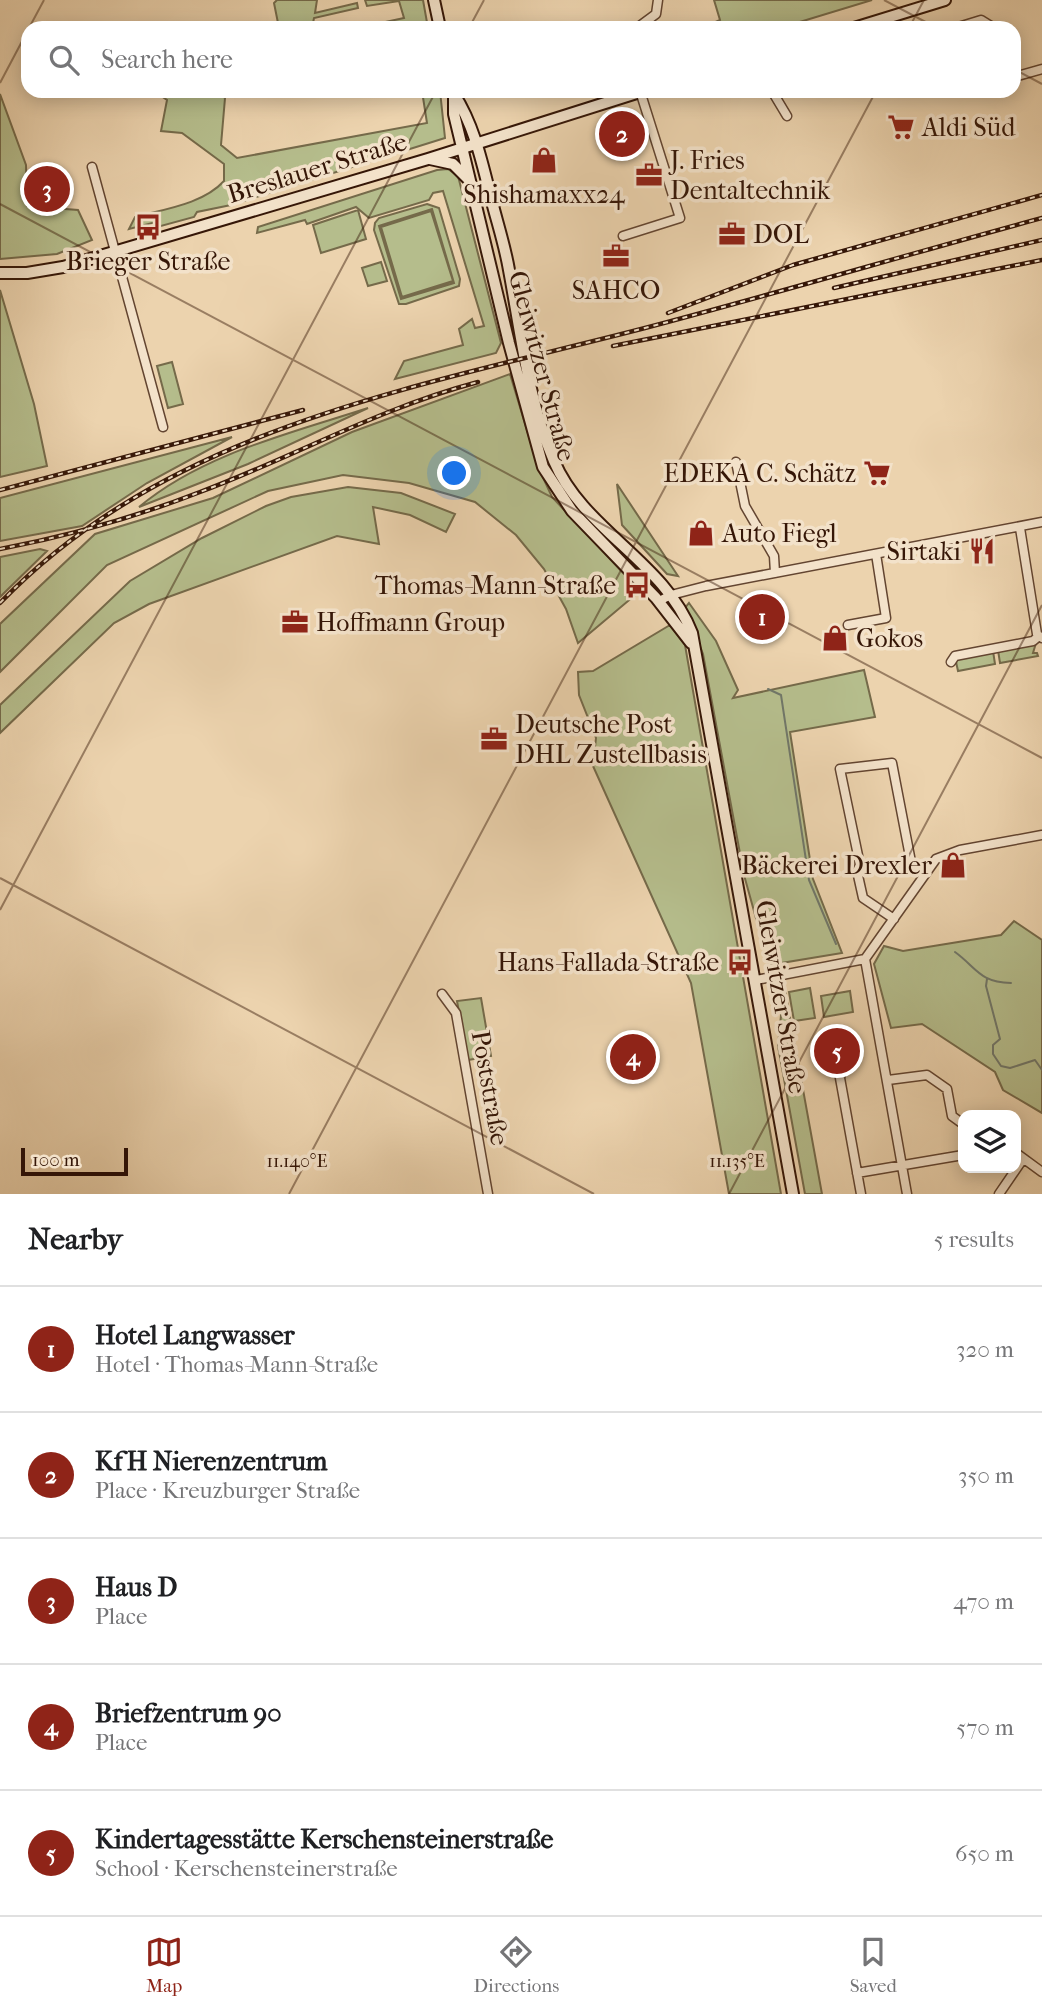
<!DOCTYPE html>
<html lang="en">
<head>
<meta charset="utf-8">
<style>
  :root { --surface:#fff; --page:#f6f6f6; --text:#202124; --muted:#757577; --line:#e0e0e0; --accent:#8f2418 }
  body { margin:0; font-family:"IM FELL French Canon",serif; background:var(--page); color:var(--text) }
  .controls { position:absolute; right:21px; bottom:21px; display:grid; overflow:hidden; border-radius:14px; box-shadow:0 4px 18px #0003 }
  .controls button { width:63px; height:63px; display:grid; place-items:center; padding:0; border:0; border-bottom:2px solid var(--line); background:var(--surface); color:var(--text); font:35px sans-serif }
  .scale { position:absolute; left:21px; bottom:18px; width:107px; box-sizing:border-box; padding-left:7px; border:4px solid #351607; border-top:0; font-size:19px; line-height:24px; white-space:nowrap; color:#351607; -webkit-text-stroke:5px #f3e2ca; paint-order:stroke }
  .you { position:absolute; left:455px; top:474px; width:24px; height:24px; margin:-18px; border:5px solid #fff; border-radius:50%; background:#1a73e8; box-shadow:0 0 0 10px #1a73e833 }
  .badge { display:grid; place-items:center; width:46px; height:46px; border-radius:50%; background:var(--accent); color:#fff; font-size:23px; font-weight:700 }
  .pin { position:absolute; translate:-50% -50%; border:4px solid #fff; box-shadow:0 2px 7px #0006 }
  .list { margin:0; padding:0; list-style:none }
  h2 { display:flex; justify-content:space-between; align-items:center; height:91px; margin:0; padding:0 28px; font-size:30px }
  h2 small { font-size:23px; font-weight:400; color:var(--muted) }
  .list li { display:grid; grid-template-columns:46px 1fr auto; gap:21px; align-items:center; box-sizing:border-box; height:126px; padding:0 28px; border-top:2px solid var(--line) }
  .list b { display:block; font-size:26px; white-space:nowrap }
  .list p { margin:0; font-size:23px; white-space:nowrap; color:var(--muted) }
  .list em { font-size:23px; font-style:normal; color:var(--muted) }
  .icon { flex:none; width:38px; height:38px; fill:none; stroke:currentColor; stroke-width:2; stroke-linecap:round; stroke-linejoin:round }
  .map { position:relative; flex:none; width:1042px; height:1194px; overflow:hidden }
  .search { position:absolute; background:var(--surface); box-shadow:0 4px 18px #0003; left:21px; right:21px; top:21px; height:77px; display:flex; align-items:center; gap:18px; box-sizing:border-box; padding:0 24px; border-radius:21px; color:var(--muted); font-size:26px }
  .sheet { height:721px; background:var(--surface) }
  nav { display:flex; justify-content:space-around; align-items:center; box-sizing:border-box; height:98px; border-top:2px solid var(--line); background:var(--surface); font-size:19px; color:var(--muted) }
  nav a { display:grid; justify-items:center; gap:4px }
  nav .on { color:var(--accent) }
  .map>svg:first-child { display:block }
  .green { fill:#b5bd8c; stroke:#756a4a; stroke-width:2; fill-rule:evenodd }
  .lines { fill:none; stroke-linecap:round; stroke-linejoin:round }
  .stream { stroke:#717769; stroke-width:2 }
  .street-casing { stroke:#634531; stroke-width:11 }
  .secondary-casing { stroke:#351607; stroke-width:14 }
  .street { stroke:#f3e2ca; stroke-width:8 }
  .secondary { stroke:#f3e2ca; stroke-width:10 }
  .rail-casing { stroke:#351607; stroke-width:4.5 }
  .rail { stroke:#f3e2ca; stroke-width:2; stroke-dasharray:5; stroke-linecap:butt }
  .ticks { fill:none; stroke:#351607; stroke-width:2; stroke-opacity:0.45 }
  .labels { text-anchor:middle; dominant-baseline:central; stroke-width:7; stroke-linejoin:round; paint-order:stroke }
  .poi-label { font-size:26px; fill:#351607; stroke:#f3e2ca; text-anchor:start }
  .street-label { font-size:26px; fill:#351607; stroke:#f3e2ca }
  .ticks-label { font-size:18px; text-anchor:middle; fill:#351607; stroke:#f3e2ca; stroke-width:7; stroke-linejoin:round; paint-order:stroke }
</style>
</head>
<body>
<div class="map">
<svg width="1042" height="1194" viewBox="0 0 1042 1194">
  <rect width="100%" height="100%" fill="#ecd3ae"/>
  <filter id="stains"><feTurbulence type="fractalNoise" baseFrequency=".00286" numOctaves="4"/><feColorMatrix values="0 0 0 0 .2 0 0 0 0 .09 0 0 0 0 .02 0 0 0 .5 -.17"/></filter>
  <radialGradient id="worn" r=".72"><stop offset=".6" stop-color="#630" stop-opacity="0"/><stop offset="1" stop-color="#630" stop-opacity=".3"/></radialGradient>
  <path class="green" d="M277,0H317L315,13L357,3L358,8L314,18L312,28H279L274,3Z
    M365,0H423L428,28H371V25L404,18L399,1L367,6Z
    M714,0H872L780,28H702L720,20Z
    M154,91H214L225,98L221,145L237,158L427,123L422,91H440L445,138L231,205L197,212L194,217L161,226L156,222L129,229L135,217C165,209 203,204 224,181V164L182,133L161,131L167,100Z
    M0,94L26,165L27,206L78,210L92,240L57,254L0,259Z
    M448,169L458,176L501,343L496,353L395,379L404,361L463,345L459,329L472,319L475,328L484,326L443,191L433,193L429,200L369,218L356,207L307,224L305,220L257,233L258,227L437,170Z
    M427,204L439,208L460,279L459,286L406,304H399L374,230L375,223L379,218ZM432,209L454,283L401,299L379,226Z
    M358,210L366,239L321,253L313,225Z
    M431,211L453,281L402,297L381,227Z
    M381,262L387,281L368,286L362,268Z
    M0,290L34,404L47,466L0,477Z
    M172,362L183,404L168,408L157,366Z
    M510,374L538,467L552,497L640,591L578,643L566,609L544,569L516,535L475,502L409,483L343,475L268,491L107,565L0,672V624L95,534L213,498L352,432Z
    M368,408L248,464L139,507C202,454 291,433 368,408Z
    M232,437L147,483L82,526L0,541V498Z
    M617,484L678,576L667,574L622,525Z
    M348,487L401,493L455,514L446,532L410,515L373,507L379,544L337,536L149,604L114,623L0,733V705L130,581L202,538L266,506L291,497Z
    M40,549L47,551L0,597V557Z
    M689,603L716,641L738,690L733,698L864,670L875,717L790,732L813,879L842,953L769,965L744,875L703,654L685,608Z
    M670,625L685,645L781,1194H729L691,983L593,766L596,738L579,695L578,672L593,671Z
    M1036,643L1033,653H1037L1038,656L1000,663L998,650Z
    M993,651L995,664L958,671L955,657Z
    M1014,921L1042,940V1113L1003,1090L995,1072L922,1024L891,1028L874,964L884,946L903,951L1001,935Z
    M784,985L822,1194H805L778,1046Z
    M810,988L815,1018L794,1021L789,992Z
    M850,991L853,1012L824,1017L821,996Z
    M481,998L491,1056L468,1060L457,1001Z"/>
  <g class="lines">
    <path class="stream" d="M768,689L781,695L809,880L836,944
      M955,952C977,968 979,982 1011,983
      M987,979L986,986L1000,1039L993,1045V1054L1001,1066L1010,1068L1035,1060L1042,1070"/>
    <g class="street-casing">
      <path id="street" d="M637,28L656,14L658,0
        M955,28L981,20L994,28
        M1014,77L1042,69
        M772,91L787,116
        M92,167L163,427
        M623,236L680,218L640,91
        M736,462L745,506L774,556L775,573
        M1020,528L1037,634L1042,638
        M659,601L671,595L706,586L1042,522
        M848,625L886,618L876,554
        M951,662L955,656L1033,641L1039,636
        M894,919L863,898L857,871L860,865L840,769L892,763L912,867L924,875
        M865,959L907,1194
        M756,980L865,959L936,859L960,850L1042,835
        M442,994L456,1013L488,1194
        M842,1069L840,1078L861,1194
        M888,1080L927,1075L947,1089L952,1116L963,1124
        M1016,1153L1042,1172
        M857,1173L963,1155
        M999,1194L1023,1159"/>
    </g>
    <g class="secondary-casing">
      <path id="secondary" d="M434,0L440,28
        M854,28L945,0
        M454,94C474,125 482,162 491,198C497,222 505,246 509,270C521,333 528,401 554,461C583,530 665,562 692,633L793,1194
        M454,96V114L509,343L543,467L572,511L656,598L691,643
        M430,159L453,164L469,180
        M0,273H27L63,267L428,159L643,91"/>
    </g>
    <use href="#street" class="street"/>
    <use href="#secondary" class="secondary"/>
    <g class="rail-casing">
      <path id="rail" d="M834,288L1042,240
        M668,313L793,265L1042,195
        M613,346L1042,260
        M0,490L303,410
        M0,549C68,536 136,517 200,492C296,456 377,409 478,382
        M0,603C170,427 418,387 645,328C778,293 909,254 1042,218"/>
    </g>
    <use href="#rail" class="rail"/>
  </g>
  <path class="ticks" d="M884,0L937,28M29,28L44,0M469,28L484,0M909,28L924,0M1014,69L1042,84M0,83L28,30M0,204L1042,758M0,878L594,1194M0,910L436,91M289,1194L876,91M729,1194L1042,605"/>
  <defs>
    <g id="supermarket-bare" transform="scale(2.1)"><path d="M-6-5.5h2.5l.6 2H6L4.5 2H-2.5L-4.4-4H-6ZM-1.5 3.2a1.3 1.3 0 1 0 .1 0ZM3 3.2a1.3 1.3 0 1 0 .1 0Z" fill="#8f2418" stroke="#f3e2ca" stroke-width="2.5" paint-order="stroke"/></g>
    <g id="shop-bare" transform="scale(2.1)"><path d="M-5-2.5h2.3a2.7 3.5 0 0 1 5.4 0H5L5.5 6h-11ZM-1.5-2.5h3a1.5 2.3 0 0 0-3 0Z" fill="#8f2418" stroke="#f3e2ca" stroke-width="2.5" paint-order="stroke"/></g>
    <g id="office-bare" transform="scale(2.1)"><path d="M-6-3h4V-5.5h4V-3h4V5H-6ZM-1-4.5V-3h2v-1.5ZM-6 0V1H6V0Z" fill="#8f2418" stroke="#f3e2ca" stroke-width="2.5" paint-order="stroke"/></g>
    <g id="bus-bare" transform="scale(2.1)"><path d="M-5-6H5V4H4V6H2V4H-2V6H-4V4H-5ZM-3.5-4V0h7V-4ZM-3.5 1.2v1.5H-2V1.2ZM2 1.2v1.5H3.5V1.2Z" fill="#8f2418" stroke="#f3e2ca" stroke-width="2.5" paint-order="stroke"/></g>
    <g id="restaurant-bare" transform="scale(2.1)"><path d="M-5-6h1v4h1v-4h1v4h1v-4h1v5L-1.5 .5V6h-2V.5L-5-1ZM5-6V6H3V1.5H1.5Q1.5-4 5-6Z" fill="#8f2418" stroke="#f3e2ca" stroke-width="2.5" paint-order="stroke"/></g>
  </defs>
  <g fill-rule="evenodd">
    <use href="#supermarket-bare" x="901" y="127"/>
    <use href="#shop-bare" x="544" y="160"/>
    <use href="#office-bare" x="649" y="175"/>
    <use href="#bus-bare" x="148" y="227"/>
    <use href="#office-bare" x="732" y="234"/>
    <use href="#office-bare" x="616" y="256"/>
    <use href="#supermarket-bare" x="877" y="473"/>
    <use href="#shop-bare" x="701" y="533"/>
    <use href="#restaurant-bare" x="982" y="551"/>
    <use href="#bus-bare" x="637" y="585"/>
    <use href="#office-bare" x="295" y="622"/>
    <use href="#shop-bare" x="835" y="638"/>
    <use href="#office-bare" x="494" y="739"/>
    <use href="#shop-bare" x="953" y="865"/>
    <use href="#bus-bare" x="740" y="962"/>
  </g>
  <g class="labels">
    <g class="poi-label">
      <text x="922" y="127">Aldi Süd</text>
      <text x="670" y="160">J. Fries<tspan x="670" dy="30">Dentaltechnik</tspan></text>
      <text x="544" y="194" text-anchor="middle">Shishamaxx24</text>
      <text x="753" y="234">DOL</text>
      <text x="148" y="261" text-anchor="middle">Brieger Straße</text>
      <text x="616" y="290" text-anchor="middle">SAHCO</text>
      <text x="856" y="473" text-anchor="end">EDEKA C. Schätz</text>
      <text x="722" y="533">Auto Fiegl</text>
      <text x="961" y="551" text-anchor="end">Sirtaki</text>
      <text x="616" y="585" text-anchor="end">Thomas-Mann-Straße</text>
      <text x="316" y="622">Hoffmann Group</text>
      <text x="856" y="638">Gokos</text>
      <text x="515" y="724">Deutsche Post<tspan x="515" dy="30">DHL Zustellbasis</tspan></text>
      <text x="932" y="865" text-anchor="end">Bäckerei Drexler</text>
      <text x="719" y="962" text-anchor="end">Hans-Fallada-Straße</text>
    </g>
    <g class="street-label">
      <text transform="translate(317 168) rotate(-17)">Breslauer Straße</text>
      <text transform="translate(542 366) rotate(75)">Gleiwitzer Straße</text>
      <text transform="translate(781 997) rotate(80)">Gleiwitzer Straße</text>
      <text transform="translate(490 1088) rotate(80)">Poststraße</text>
    </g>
  </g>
  <g class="ticks-label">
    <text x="297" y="1167">11.140°E</text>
    <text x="737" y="1167">11.135°E</text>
  </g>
  <rect width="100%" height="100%" filter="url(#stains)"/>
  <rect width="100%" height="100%" fill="url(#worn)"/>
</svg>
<div class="controls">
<button><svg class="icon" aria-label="layers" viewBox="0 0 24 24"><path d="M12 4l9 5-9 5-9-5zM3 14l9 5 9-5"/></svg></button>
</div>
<div class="scale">100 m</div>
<div class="you"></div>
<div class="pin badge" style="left:762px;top:617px">1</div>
<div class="pin badge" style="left:622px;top:134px">2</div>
<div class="pin badge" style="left:47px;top:189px">3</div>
<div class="pin badge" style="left:633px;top:1057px">4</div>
<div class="pin badge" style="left:837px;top:1051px">5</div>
<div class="search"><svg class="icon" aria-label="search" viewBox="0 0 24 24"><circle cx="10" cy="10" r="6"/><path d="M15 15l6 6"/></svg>Search here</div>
</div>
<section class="sheet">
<h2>Nearby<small>5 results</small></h2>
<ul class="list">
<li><span class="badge">1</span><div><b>Hotel Langwasser</b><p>Hotel · Thomas-Mann-Straße</p></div><em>320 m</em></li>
<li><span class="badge">2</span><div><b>KfH Nierenzentrum</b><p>Place · Kreuzburger Straße</p></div><em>350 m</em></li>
<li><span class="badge">3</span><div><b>Haus D</b><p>Place</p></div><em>470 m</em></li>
<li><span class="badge">4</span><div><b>Briefzentrum 90</b><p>Place</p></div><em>570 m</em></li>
<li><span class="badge">5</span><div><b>Kindertagesstätte Kerschensteinerstraße</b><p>School · Kerschensteinerstraße</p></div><em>650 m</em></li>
</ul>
</section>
<nav>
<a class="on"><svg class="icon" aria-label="map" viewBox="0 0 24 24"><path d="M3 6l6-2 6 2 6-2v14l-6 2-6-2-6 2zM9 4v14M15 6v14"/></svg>Map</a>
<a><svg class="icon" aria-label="directions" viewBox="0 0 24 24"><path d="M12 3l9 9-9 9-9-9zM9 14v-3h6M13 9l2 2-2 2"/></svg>Directions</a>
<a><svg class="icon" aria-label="saved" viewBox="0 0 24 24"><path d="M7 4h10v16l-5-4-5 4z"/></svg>Saved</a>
</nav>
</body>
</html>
